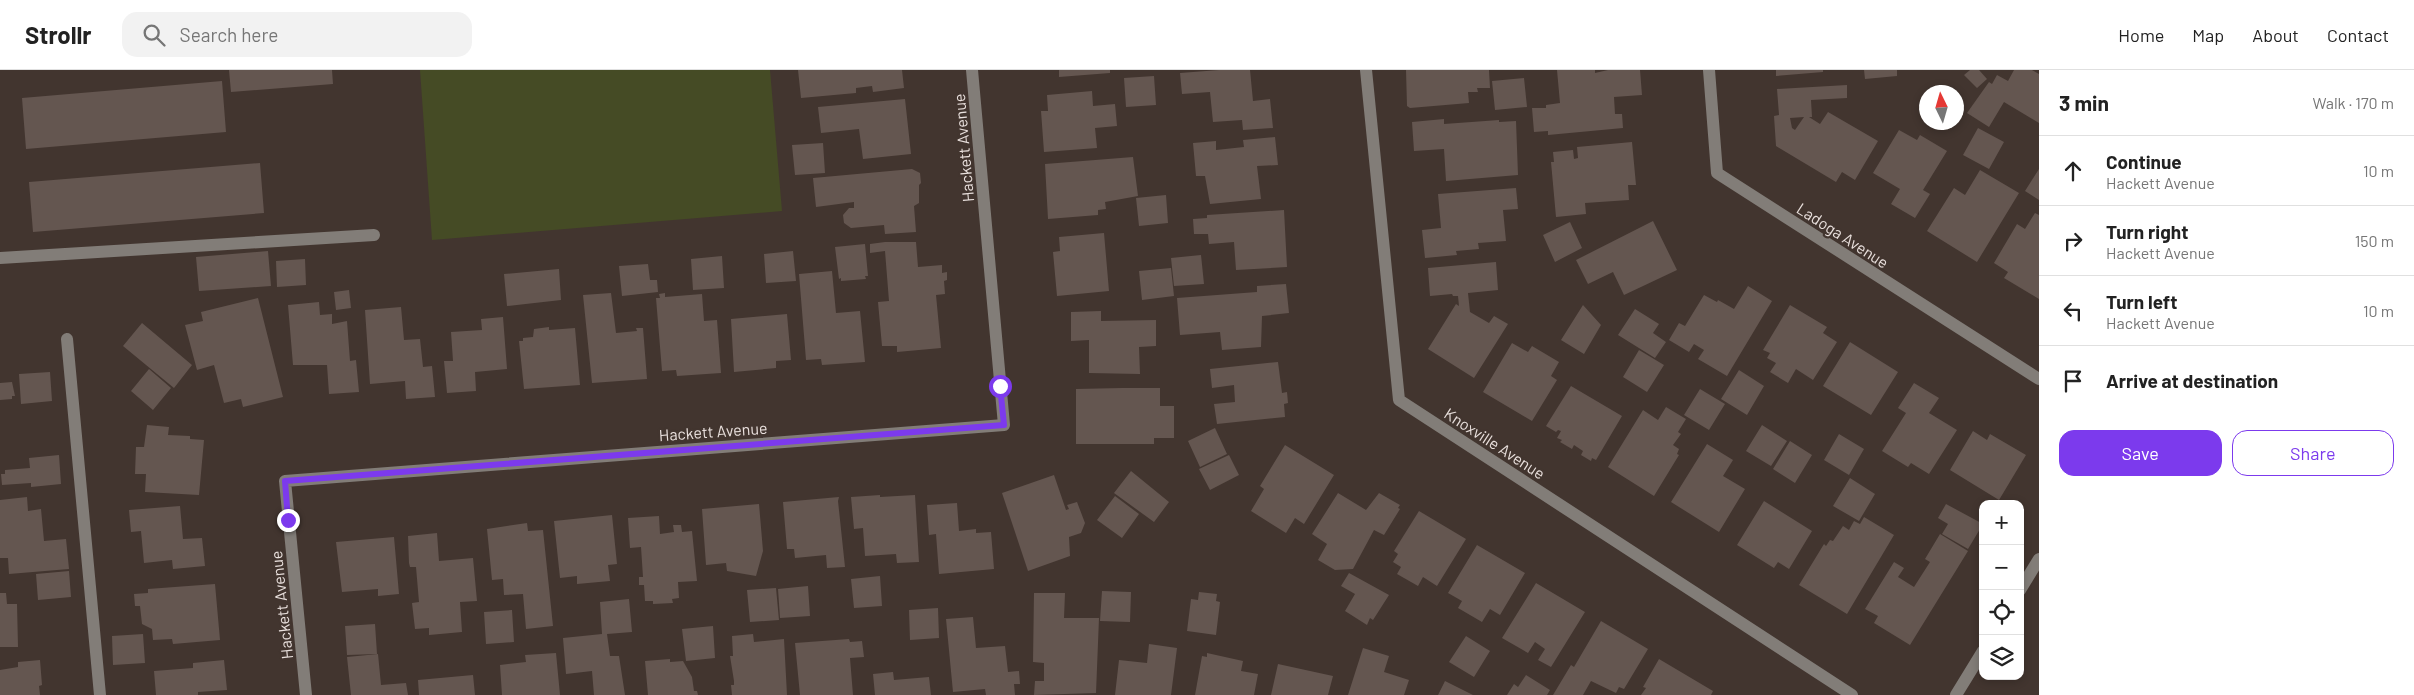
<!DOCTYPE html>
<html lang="en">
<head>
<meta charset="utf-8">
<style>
  :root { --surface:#fff; --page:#f2f2f2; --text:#222; --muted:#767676; --line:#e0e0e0; --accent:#7c3aed }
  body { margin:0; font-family:Barlow,sans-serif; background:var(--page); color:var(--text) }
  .controls { position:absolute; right:15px; bottom:15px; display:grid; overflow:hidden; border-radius:10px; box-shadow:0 2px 8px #0003 }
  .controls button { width:45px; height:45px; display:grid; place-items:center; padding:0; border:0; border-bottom:1px solid var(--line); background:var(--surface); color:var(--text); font:25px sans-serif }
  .compass { position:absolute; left:1919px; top:15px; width:45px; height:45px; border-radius:50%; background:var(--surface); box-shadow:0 2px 8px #0003; rotate:355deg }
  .stop { position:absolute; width:15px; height:15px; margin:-11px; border:4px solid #7c3aed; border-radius:50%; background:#fff }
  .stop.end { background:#7c3aed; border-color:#fff; box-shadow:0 1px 5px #0008 }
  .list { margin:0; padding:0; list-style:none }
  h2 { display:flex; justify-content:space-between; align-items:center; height:65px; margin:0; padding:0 20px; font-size:21px }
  h2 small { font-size:16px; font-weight:400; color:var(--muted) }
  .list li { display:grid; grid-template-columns:32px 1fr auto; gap:15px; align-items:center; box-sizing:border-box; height:70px; padding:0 20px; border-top:1px solid var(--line) }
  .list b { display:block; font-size:19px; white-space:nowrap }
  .list p { margin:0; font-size:16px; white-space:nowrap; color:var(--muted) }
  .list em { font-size:16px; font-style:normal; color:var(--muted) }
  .actions { display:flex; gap:10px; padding:15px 20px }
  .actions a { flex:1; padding:11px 0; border:1px solid var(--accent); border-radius:15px; text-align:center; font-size:18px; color:var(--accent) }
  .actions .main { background:var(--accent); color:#fff }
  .icon { flex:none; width:28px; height:28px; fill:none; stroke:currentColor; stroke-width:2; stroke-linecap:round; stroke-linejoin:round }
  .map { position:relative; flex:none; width:2039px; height:625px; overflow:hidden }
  header { display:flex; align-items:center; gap:30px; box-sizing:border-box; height:70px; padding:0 25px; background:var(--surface); border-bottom:1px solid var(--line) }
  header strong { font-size:24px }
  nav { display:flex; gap:28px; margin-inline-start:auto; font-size:18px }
  .search { width:350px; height:45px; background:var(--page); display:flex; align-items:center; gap:12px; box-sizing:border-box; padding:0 18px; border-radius:15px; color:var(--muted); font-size:19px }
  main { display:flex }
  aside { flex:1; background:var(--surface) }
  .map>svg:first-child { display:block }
  .green { fill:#454b25 }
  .building { fill:#645650; fill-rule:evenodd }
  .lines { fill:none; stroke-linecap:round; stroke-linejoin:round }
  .minor { stroke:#827d78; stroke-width:12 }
  .route { stroke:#7c3aed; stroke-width:6 }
  .labels { text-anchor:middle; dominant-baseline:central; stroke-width:4.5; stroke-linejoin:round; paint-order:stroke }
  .street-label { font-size:16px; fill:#e9e0dd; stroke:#42352f }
</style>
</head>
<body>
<header>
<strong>Strollr</strong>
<div class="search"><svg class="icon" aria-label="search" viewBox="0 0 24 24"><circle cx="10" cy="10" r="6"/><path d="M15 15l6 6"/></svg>Search here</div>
<nav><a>Home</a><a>Map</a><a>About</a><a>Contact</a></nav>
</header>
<main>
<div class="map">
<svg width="2039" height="625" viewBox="0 0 2039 625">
  <rect width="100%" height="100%" fill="#42352f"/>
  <path class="green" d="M420,0H770L782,141L432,170Z"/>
  <path class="building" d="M229,0H332L333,14L231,22Z
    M798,0H902L904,18L873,22L872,16L856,18V23L801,28Z
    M1059,0H1110V3L1059,7Z
    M1219,0H1250L1253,31L1270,29L1273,58L1243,60L1242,50L1213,52L1210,22L1182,24L1180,3Z
    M1406,0H1489L1490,18H1477L1478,22H1468L1469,33L1410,38L1407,36Z
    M1557,0H1595V3L1608,0H1640L1642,25L1614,27L1615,44H1622L1623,58L1548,65V61L1534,62L1532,38H1546V35L1560,33Z
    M1776,0H1823V2L1776,6Z
    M1864,0H1897V6L1865,9Z
    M1970,0H1979L1987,9L1977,18L1964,5Z
    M2014,0H2032L2039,4V53L2004,32L1989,57L1967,43L1989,12L1992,14L1997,5L2008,11Z
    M1154,6L1156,35L1126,37L1124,8Z
    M1524,8L1527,37L1495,40L1492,11Z
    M222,11L226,62L26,79L22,28Z
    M1847,15V28L1811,30L1812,47H1809L1820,54L1828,42L1878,71L1855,110L1842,102L1836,112L1776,76L1774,46L1779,45L1777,19ZM1804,47L1795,60L1792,58L1790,48Z
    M1092,21L1093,36L1115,34L1117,56L1095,58L1097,78L1044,82L1041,41H1048L1047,25Z
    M905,29L911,84L863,89L859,59L821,63L818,37Z
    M1444,49V54L1499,50V52L1516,51L1518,105L1446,111L1444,79L1414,81L1412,52Z
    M1978,58L2004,72L1989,99L1963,85Z
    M1899,60L1917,70L1920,65L1947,81L1923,120L1930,124L1915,148L1891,134L1900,119L1873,103Z
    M1275,67L1278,95L1257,96L1261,129L1210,134L1205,106H1196L1193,73L1216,71V80L1244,77L1243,70Z
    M1632,72L1636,115H1628L1629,130L1585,133L1586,144L1556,147L1551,92H1554L1553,82L1573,80L1574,89L1578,88L1577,77Z
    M823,73L825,103L795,105L792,75Z
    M1133,87L1138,126L1105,132L1106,139L1098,140V145L1048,149L1045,94Z
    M260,93L264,143L33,162L29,112Z
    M912,99L920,103L921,113L919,115V133L914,136L916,162L885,164L884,155L851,158L844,153L843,145L849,138H854V132L816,137L813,108Z
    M2039,99V130L2025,121Z
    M1980,100L2019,123L1977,192L1927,161L1954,118L1965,125Z
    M1516,118L1518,139L1503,140L1506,171L1478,173L1479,179L1456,181L1457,185L1425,188L1422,160L1441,158L1438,124Z
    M1166,125L1168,153L1139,156L1136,128Z
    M1284,140L1287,197L1236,200L1234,172L1209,174L1208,164H1194L1193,149L1207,148V145Z
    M2035,143L2039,145V229L2004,208L2008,202L1994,193L2017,154L2025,159Z
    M1653,151L1677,200L1624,225L1613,202L1588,214L1576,190Z
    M1570,152L1582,178L1555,192L1543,165Z
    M1104,163L1109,221L1057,226L1053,182L1060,181L1059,167Z
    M885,172H916L918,197L942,195V203L947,202V210L944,211L945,224L936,225L941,278L897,282V276H882L878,232L889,231L885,181L870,183V174Z
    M865,174L868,206H865L866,209L841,211V208L839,209L835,177Z
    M268,181L271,216L199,221L196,187Z
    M793,181L796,211L766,213L764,184Z
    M1201,185L1204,214L1174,216L1171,188Z
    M722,186L724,218L693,220L691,189Z
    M305,189L306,215L277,217L276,191Z
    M1496,192L1498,220L1468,223L1470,242L1489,253L1494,246L1508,254L1474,308L1428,279L1456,234L1459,236L1458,226H1453L1452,224L1430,226L1428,198Z
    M648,194L650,210H657L658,222L622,226L619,196Z
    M1171,198L1174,226L1142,230L1139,201Z
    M559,199L561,230L507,236L504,204Z
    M832,201L836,243L860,241L865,292L822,295L821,289L806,290L799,204Z
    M1286,214L1289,243L1262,246L1261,277L1222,280L1220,262L1180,265L1177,228L1257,222V216Z
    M1748,216L1772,231L1727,306L1698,289L1704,280L1694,274L1689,282L1669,270L1679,253L1685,256L1704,225L1717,232L1718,230L1734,239Z
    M349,220L351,238L336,240L334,222Z
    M611,223L616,263L637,261L636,258H643L647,309L592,313L583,225Z
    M665,223V227L702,224L704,251L717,250L721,303L677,306L676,300L662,301L656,228H660L659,224Z
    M258,228L283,327L243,337L241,329L224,333L214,295L197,300L185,255L203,251L201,242Z
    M319,232L320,245L332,244V254L347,251L350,291L356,290L359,322L329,324L327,295H293L288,235Z
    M1583,235L1601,255L1584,284L1561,270Z
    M1790,235L1827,257L1823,263L1837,272L1813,310L1796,299L1788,313L1770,302L1776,293L1767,288L1770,283L1763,280Z
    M401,237L404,270L420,269L423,297L432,296L435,327L406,329L405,311L370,314L365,240Z
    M1635,239L1659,254L1653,263L1666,272L1655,288L1618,265Z
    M1101,241V251L1156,250V276L1139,277L1140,304L1089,303V270L1071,271V242Z
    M787,244L791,290L776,291V298L734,302L731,249Z
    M503,247L507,299L475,302L476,321L447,323L444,291H453L451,262L482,260L481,249Z
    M142,253L192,295L174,318L123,276Z
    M549,257V260L575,258L580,315L524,319L519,271H523V268L533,267L534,259Z
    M1850,272L1898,302L1871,345L1823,316Z
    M1512,273L1528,282L1532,276L1559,292L1551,306L1557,310L1532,351L1483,322Z
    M1639,280L1664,295L1647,322L1623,307Z
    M1278,292L1282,323L1287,322L1288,333L1284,334L1285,347L1217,354L1214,334L1235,332L1234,315L1212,318L1210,299Z
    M149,299L171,318L153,340L131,321Z
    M1739,300L1764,316L1747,345L1721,329Z
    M50,302L52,331L21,334L19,304Z
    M12,312L15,326H12V329L0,330V313Z
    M1914,313L1939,328L1929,343L1957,360L1929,404L1911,393L1908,397L1882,381L1906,343L1898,338Z
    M1571,316L1622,346L1596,390L1592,388L1591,391L1581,385L1583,381L1574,375L1572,379L1560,372L1562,370L1557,368L1561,361L1558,360L1556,362L1546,356Z
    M1122,318H1160V336H1174V368H1154V374H1076V319Z
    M1700,319L1725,334L1709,360L1684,345Z
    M1666,337L1686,349L1678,362L1681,364L1673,375L1679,379L1677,384L1679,385L1654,426L1608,397L1643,340L1658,350Z
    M147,355L169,357L168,365L190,366V369L204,370L199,425L145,422L146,404H135L136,377H144Z
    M1762,355L1787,371L1771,396L1746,381Z
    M1215,358L1227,384L1200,397L1188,371Z
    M1973,361L1987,370L1990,364L2026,385L1999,430L1950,400Z
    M1839,364L1864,379L1849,405L1824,390Z
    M1790,371L1812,385L1795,413L1773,399Z
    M1707,374L1733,390L1723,406L1745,419L1719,462L1671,432Z
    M1285,375L1334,405L1304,454L1295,448L1286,463L1251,441L1264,419L1260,416Z
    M59,385L61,414L31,417V413L2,415L1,404H5V400L30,398L29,388Z
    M1229,385L1239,405L1210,420L1199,399Z
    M1131,401L1169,432L1154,452L1114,423Z
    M1054,405L1066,440L1069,439L1067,435L1077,432L1085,453L1081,463L1069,467L1070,486L1028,501L1002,423Z
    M1850,408L1875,424L1859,451L1833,436Z
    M1338,423L1366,440L1379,423L1400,435L1398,438L1400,439L1384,465L1374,460L1353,499L1335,500L1318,490L1327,474L1312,464Z
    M880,425V427L915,425L919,492L897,493L896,484L865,486L863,458L854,459L851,427Z
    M1115,426L1139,444L1122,468L1097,450Z
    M27,427L28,441L41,439L44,471L66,469L69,499L9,504L8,488H0V430Z
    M839,427L838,431L845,497L827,498L826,485L795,488L794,479H787L783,432Z
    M1764,431L1812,461L1789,499L1778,492L1774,498L1737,475Z
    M957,433L959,461L976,459V463L991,462L994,499L939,504L936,464L929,465L927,435Z
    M759,434L763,481L756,506L727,501L726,493L706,495L702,439Z
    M1946,434L1983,454L1968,479L1942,464L1948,454L1938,448Z
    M180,436L183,469L202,468L205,496L173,499L172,490L144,493L141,461L131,462L129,440Z
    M1419,441L1466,469L1437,516L1423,507L1418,516L1397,504L1401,497L1393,492L1398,484L1394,481Z
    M612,445L617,494L608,495L610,511L577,514V506L560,508L554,451Z
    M659,446L660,464L674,462L673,455H681L682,462L692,461L697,511L678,512L679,528L672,529L673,533L653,534V531H645L644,515H639V507H643L641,477L630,478L628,448Z
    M1864,447L1894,465L1847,544L1799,515L1824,474L1826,476L1830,470L1833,471L1843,456L1849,460L1854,451L1860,454Z
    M527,453L528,461L543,460L553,556L526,559L523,524L504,525L503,509L492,510L487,459Z
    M437,463L439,491L473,488L477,531L460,532L462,562L429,565V558L415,559L412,533L419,532L416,497H410L409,493L408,466Z
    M1940,464L1968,481L1910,575L1874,553L1878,546L1865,539L1894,492L1904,498L1898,507L1914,517L1930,492L1925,489Z
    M394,467L399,524L378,526V519L342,522L336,472Z
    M1477,475L1525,503L1500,545L1490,539L1482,552L1458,538L1462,531L1448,523Z
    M69,501L71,527L38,530L36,504Z
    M1349,503L1389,525L1373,550L1370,548L1367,555L1345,541L1355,524L1341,516Z
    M880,506L882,536L854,538L851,509Z
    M1536,513L1585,542L1551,597L1538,590L1545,579L1535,572L1528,583L1502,568Z
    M215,514L220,570L173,574L172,569L153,570L152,559L142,554L140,536H135L134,524L148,523V519Z
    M808,516L810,546L780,548L778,519Z
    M776,518L779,550L750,552L747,520Z
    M1102,521L1131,522L1130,552L1100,551Z
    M1199,522L1217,524L1216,531L1220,532L1216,565L1187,561L1191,529L1198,530Z
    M0,523H6L7,534H17L18,577H0Z
    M1034,523H1065L1064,548H1099L1096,623L1034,625L1035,611H1044V593L1033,592Z
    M629,529L632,562L607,564L610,586H619L625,625H594L592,601L566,604L563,568L602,564L600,532Z
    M938,538L939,568L910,570L909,540Z
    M512,540L514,572L486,574L484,542Z
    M973,547L976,578L1005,576L1008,602L1019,601L1020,614H1014L1015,625H986L985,619L953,622L946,549Z
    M1601,551L1648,579L1624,619L1619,617L1616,623L1591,611L1583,625H1553L1571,595L1574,597Z
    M375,554L377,584L347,585L345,556Z
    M713,556L715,588L686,591L682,559Z
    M143,564L145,593L113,595L112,566Z
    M753,564L754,572L784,569L787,625H732L731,615H734V611L730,586H733L732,566Z
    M1466,566L1490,581L1474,607L1449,592Z
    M849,569L850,572L862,571L864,587L850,588L853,625H800L795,573Z
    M1149,574L1177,578L1171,625H1115L1119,590L1147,593Z
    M1363,578L1389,586L1384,602L1409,610L1404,625H1348Z
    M556,583L560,625H502L500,595L526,592L525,585Z
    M1207,583L1243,591L1241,601L1258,604L1254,625H1195L1202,586L1207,587Z
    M378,584L381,615L406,613L408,625H351L347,587Z
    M670,589V592L683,591L692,607L694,621H697L698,625H648L645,591Z
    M1659,589L1713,621L1711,625H1641L1646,618L1643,617Z
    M40,590L42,615L39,616L40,625H0V600L18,597V592Z
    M224,590L227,620L198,622V625H156L154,601L193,598V593Z
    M1278,594L1333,606L1328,625H1271Z
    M893,602L894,610L929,607L931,625H875L873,604Z
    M473,605L475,625H419L418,610Z
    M1526,605L1550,620L1547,625H1507L1514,614L1518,617Z
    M1445,611L1473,625H1438Z"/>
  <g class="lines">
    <path class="minor" d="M1366,0L1399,330L1852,625
      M1709,0L1717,103L2039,309
      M0,188L374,165
      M67,269L100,625
      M2020,520L2039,489
      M306,625L285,411L1004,355L972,0
      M1956,625L1983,581"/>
  </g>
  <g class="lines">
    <path class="route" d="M288,450L285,411L1004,355L1000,316"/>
  </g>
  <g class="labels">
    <g class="street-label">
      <text transform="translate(963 78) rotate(-95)">Hackett Avenue</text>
      <text transform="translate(1843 165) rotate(33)">Ladoga Avenue</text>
      <text transform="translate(713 361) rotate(-4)">Hackett Avenue</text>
      <text transform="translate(1495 373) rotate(33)">Knoxville Avenue</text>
      <text transform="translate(281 535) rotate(-96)">Hackett Avenue</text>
    </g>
  </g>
</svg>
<div class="controls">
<button>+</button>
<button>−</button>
<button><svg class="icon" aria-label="locate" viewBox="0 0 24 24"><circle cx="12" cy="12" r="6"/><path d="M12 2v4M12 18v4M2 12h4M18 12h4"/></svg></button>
<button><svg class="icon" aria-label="layers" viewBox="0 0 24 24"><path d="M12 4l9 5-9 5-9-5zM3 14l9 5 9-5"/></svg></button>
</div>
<svg class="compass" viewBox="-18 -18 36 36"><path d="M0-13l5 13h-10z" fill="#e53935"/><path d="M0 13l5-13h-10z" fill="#767676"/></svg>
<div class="stop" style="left:1000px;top:316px"></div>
<div class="stop end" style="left:288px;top:450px"></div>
</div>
<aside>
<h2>3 min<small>Walk · 170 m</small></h2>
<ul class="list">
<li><svg class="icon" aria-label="ahead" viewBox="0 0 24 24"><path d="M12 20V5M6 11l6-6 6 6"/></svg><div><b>Continue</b><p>Hackett Avenue</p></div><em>10 m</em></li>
<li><svg class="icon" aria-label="right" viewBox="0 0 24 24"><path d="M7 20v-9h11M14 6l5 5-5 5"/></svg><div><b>Turn right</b><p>Hackett Avenue</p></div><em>150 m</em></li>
<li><svg class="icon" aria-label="left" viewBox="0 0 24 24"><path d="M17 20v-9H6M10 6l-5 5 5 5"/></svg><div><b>Turn left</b><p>Hackett Avenue</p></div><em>10 m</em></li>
<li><svg class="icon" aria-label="arrive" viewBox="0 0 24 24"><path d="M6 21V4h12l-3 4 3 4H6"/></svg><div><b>Arrive at destination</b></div></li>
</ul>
<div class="actions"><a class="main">Save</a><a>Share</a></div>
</aside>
</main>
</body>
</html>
